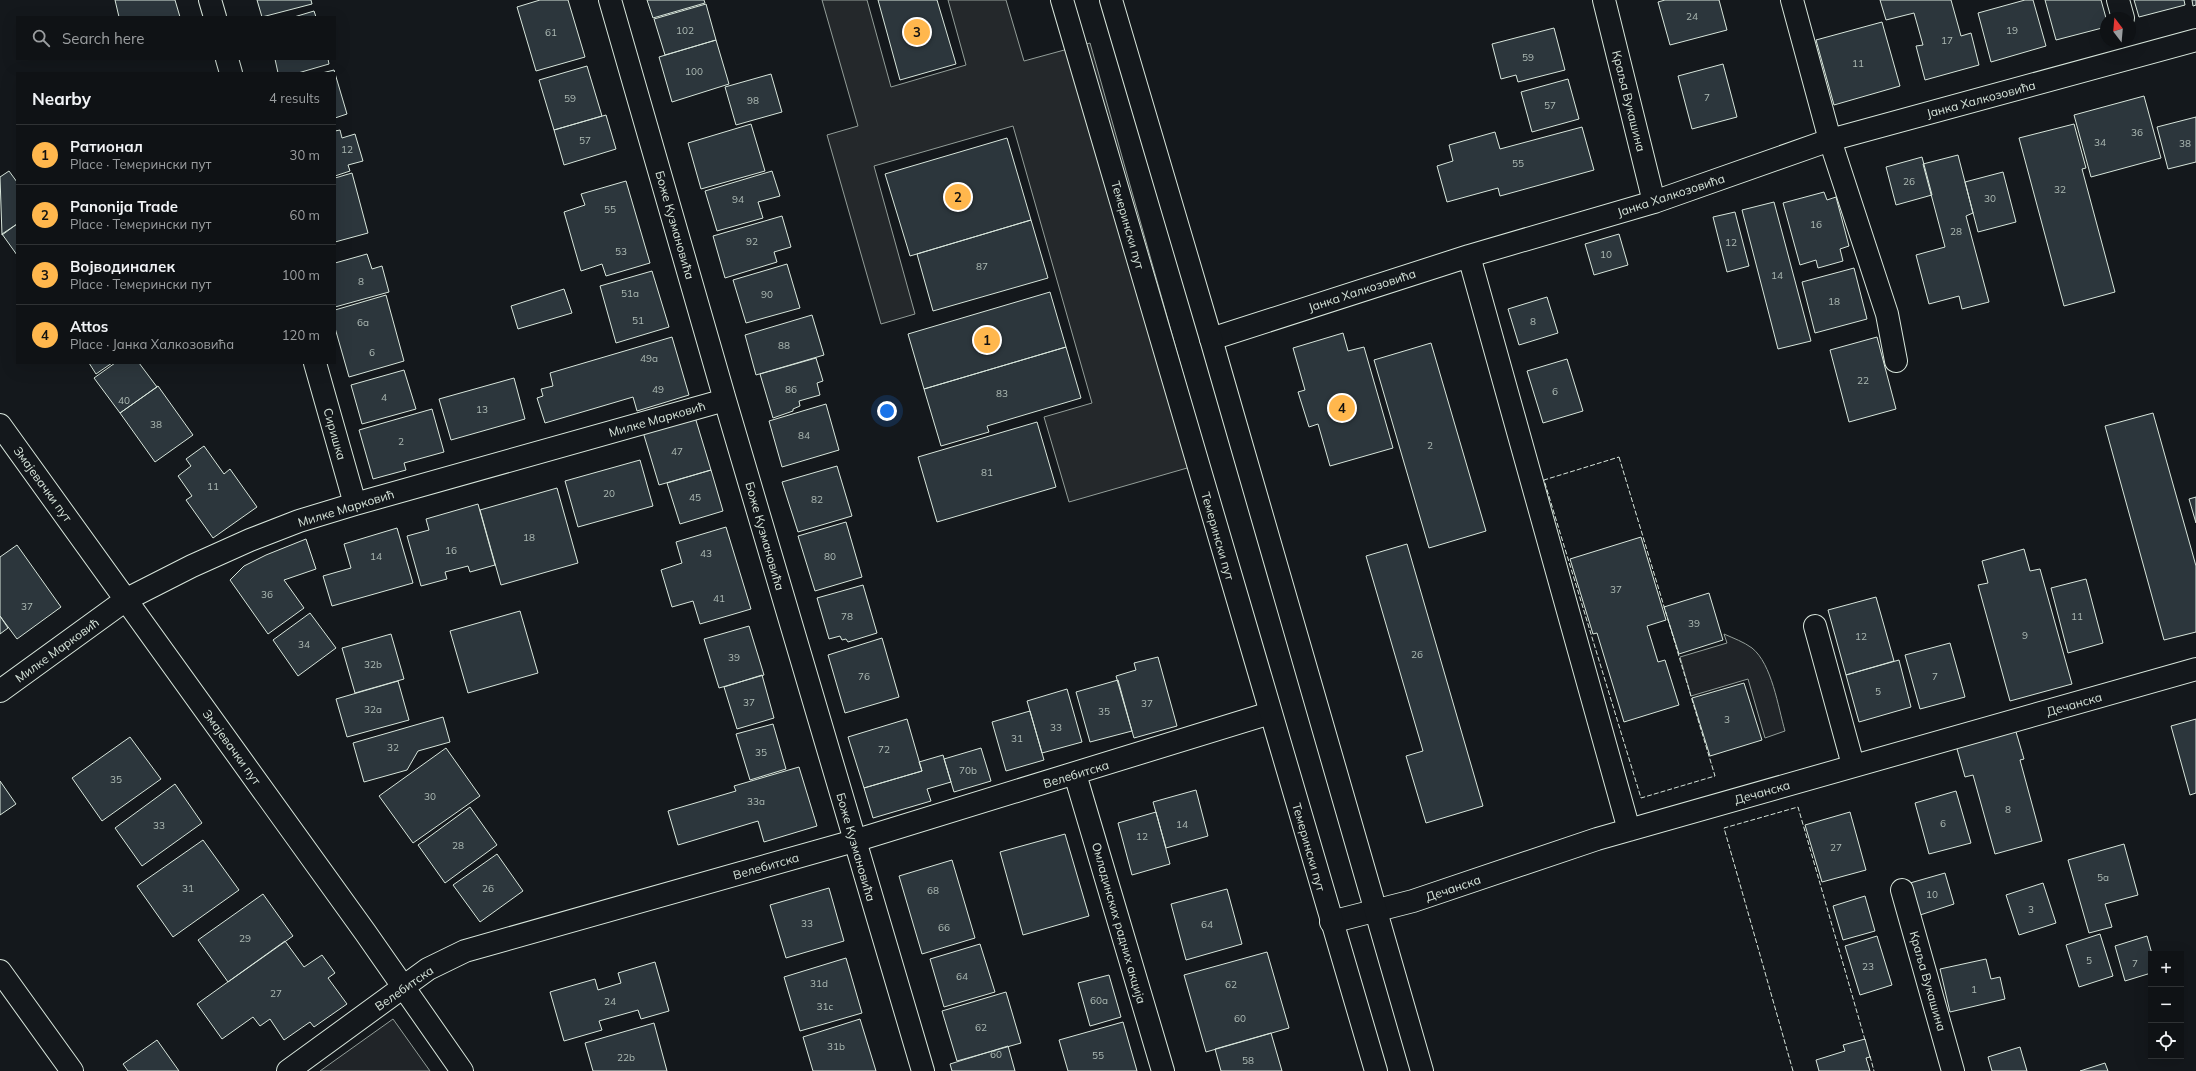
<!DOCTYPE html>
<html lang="en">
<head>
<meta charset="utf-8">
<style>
  :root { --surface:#0f1215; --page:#1d2022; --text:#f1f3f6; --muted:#9b9ea0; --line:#2f3234; --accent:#ffb74d }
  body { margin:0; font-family:Mulish,sans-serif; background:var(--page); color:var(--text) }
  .controls { position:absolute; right:12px; bottom:12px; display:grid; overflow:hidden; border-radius:0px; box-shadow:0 4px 16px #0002 }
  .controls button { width:36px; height:36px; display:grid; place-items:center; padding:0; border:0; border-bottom:1px solid var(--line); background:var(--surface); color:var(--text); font:20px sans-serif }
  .compass { position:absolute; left:2100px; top:12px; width:36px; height:36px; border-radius:50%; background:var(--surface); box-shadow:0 4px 16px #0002; rotate:344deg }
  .you { position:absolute; left:887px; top:411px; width:14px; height:14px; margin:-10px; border:3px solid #fff; border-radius:50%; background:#1a73e8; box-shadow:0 0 0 6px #1a73e833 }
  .badge { display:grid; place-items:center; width:26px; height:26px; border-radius:50%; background:var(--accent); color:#111; font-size:13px; font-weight:700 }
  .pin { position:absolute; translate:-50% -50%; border:2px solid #fff; box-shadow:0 1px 4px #0006 }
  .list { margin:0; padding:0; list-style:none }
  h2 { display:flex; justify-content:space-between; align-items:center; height:52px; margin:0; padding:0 16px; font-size:17px }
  h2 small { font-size:13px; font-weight:400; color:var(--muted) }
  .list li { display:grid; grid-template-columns:26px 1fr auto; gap:12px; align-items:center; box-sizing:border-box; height:60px; padding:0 16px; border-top:1px solid var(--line) }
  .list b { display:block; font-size:15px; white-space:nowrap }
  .list p { margin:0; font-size:13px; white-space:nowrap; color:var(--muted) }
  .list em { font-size:13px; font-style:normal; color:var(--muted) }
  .icon { flex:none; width:22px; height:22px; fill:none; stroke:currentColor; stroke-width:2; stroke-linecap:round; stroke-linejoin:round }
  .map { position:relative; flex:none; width:2196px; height:1071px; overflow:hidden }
  .search { position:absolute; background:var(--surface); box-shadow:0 4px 16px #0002; left:16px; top:16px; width:320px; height:44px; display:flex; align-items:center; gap:10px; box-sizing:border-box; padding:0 14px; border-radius:0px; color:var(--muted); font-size:15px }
  .panel { position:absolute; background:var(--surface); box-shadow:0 4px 16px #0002; left:16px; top:72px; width:320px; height:292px; border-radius:0px }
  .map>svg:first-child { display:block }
  .green { fill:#202428; stroke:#939e99 }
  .parking { fill:#24282b; stroke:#939e99 }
  .building { fill:#2c363c; stroke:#d8e6dc }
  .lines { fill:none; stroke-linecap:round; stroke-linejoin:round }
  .street-casing { stroke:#d8e6dc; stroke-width:24 }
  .secondary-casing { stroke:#d8e6dc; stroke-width:24 }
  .street { stroke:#14181c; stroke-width:22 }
  .secondary { stroke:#14181c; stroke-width:22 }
  .fence { stroke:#d8e6dc; stroke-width:1; stroke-dasharray:5 2; stroke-linecap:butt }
  .labels { text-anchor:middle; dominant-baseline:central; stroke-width:3; stroke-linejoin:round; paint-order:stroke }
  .number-label { font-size:10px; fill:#adbab4 }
  .street-label { font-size:12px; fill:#d8e6dc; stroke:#14181c }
</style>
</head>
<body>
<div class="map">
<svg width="2196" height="1071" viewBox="0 0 2196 1071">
  <rect width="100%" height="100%" fill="#14181c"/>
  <path class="green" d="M1724,634C1733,638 1744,642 1752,648C1772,664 1778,707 1785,731L1765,738L1748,679L1691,696L1680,657L1727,643Z
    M393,1019L430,1071H320Z"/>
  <path class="parking" d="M822,0H867L891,87L966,65L948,0H1006L1024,61L1090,43L1208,462L1069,502L1044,417L1092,403L1013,126L874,166L915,314L881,324L827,135L858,126Z"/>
  <path class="building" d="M115,0H175L180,17H119Z
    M257,0H311L312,4L262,17Z
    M540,0H568L585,57L536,71L517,7Z
    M647,0H704L705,3L653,18Z
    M878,0H937L956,64L900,80Z
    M1665,0H1719L1727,30L1670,45L1658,2Z
    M1880,0H1951L1961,36L1971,33L1979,65L1925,80L1916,46L1923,45L1914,13L1886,20Z
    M2025,0H2033L2046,46L1991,62L1978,13Z
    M2045,0H2101L2106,18V27L2056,40Z
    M2134,0H2184L2185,5L2139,17Z
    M2192,0H2196V5L2193,6Z
    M706,4L716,40L665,55L654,19Z
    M314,11L316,17H294Z
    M1882,22L1900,86L1834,105L1816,40Z
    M1554,28L1565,70L1518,82L1516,75L1501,79L1492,44Z
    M716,40L729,84L672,102L659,57Z
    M275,59H328L329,64L298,73H278Z
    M1723,64L1737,117L1692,129L1678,76Z
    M587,66L602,116L554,130L539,80Z
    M334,70L347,114L335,118V73H322Z
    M771,74L782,112L736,125L725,87Z
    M1568,79L1579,119L1532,132L1521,92Z
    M2144,96L2161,158L2091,177L2074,115Z
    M606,115L616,149L564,165L554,130Z
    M2196,117V162L2168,169L2157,127Z
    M751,124L765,171L701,189L688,143Z
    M2074,124L2086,168L2082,169L2115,292L2064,306L2019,138Z
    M1582,127L1594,170L1500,196L1498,188L1447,202L1437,166L1453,161L1449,145L1495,132L1500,149Z
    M340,130L342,138L355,134L363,161L348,165L350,171L335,176V131Z
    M1007,138L1031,220L910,256L885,174Z
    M1958,155L1973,213L1966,216L1989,302L1962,309L1959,296L1929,304L1916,255L1945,247L1923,164Z
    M1922,157L1932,195L1896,205L1886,167Z
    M9,171L17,182V224L2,235L0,177Z
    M772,171L780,196L758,202L763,218L717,231L705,191Z
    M2003,172L2016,222L1978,232L1965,182Z
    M352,173L368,233L335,242V178Z
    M626,181L650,263L606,276L602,264L581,271L564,212L585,205L581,194Z
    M1824,192L1827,200L1836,197L1849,246L1840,249L1843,261L1818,268L1816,260L1800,265L1783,203Z
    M1774,202L1811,341L1778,349L1742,210Z
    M1735,212L1749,266L1727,272L1713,217Z
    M782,216L791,247L774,252L777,262L725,278L713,236Z
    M1031,220L1048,278L933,311L917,254Z
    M17,224V255L2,234Z
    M1619,234L1628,265L1594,275L1585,244Z
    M367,254L372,269L382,266L389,292L335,307V263Z
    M787,264L800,308L746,323L733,280Z
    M1854,268L1867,319L1815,333L1802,282Z
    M652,271L669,327L616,343L600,286Z
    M564,289L572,313L518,329L511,306Z
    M1050,292L1066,347L924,389L908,334Z
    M386,295L404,361L349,377L335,328V310Z
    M1547,297L1558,333L1519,345L1508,309Z
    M812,315L824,355L756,375L745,335Z
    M1343,333L1348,351L1364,347L1393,448L1330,466L1318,424L1309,427L1298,392L1305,390L1293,348Z
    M672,337L689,395L637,411L633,397L545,423L537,398L543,396L541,389L553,386L550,373Z
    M1877,337L1896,409L1849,422L1830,350Z
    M1431,343L1486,531L1429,548L1374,360Z
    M1066,347L1081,398L987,426L989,432L941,446L924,389Z
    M816,358L823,381L817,383L820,395L799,401L800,406L793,409V411L773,418L760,374Z
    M1567,359L1583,411L1543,423L1527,371Z
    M89,363H112L96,374Z
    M115,363H139L157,387L120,413L94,378Z
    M404,370L416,409L362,424L351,385Z
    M514,378L525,419L451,440L439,399Z
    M158,386L193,435L155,462L120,413Z
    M826,404L839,450L782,467L769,421Z
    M432,409L444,452L404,463L406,470L373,479L359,430Z
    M2153,413L2196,566V632L2164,640L2105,426Z
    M695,417L711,470L659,485L643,432Z
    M1037,422L1056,487L937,522L918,457Z
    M204,446L224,474L230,469L257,507L213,538L186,500L192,496L178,476L191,466L186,459Z
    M640,460L653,506L578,527L565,481Z
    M837,466L852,516L798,532L782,482Z
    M711,470L723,511L680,524L667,483Z
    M557,488L578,563L501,585L480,510Z
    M2196,497V523L2189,499Z
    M478,504L495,565L470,572L468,566L445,572L447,579L421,586L407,536L429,530L426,519Z
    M846,522L862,577L815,591L798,536Z
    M726,527L751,609L700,624L693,601L672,607L661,570L682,563L676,542Z
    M397,528L413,583L332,606L323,576L351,568L344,544Z
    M1641,537L1666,620L1647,626L1658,662L1665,660L1679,705L1624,722L1597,633L1593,634L1570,559Z
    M306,539L316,569L284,580L304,608L268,634L230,580L244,566L266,555Z
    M1407,544L1483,806L1426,823L1406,756L1423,751L1366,556Z
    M17,545L61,607L17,639L0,616V557Z
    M2024,549L2030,571L2040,569L2072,684L2010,701L1978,585L1988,583L1982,561Z
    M2086,579L2103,643L2068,653L2051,588Z
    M863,585L877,633L848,642L846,639L842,640L840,636L829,639L817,598Z
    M1709,593L1723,640L1679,654L1664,607Z
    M1876,597L1894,661L1846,675L1828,610Z
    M520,611L538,673L468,693L450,631Z
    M310,613L336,648L298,676L273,640Z
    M0,616L8,628L0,634Z
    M749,626L764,675L719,688L704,639Z
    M391,634L404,679L355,693L342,648Z
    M882,638L899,697L845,713L828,655Z
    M1950,643L1965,697L1920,709L1905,655Z
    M1158,657L1177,726L1134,738L1116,676L1136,670L1134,663Z
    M1899,660L1911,707L1859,722L1846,675Z
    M762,675L774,718L737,729L724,687Z
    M1118,680L1132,731L1090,742L1076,692Z
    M398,681L409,720L347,737L336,699Z
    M1744,683L1762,740L1710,756L1692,698Z
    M1067,689L1082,742L1042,753L1027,701Z
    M1030,711L1044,760L1006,771L992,722Z
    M443,717L450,742L418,751L407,770L364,782L353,743Z
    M907,719L922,771L864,788L848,737Z
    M2196,719V793L2190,795L2171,726Z
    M773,724L786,769L750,780L736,734Z
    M2014,725L2024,759L2020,760L2042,841L1995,854L1973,775L1965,777L1955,742Z
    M130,737L161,779L102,821L72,778Z
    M446,748L480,796L413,843L379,796Z
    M981,748L991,781L954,792L944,759Z
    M943,755L951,782L927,789L931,801L873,818L864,788L922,771L919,762Z
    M799,767L817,826L764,842L758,821L678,845L668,811L736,791L734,786Z
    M0,781L16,804L0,815Z
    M175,784L202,823L142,866L115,828Z
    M1196,790L1208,836L1166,848L1153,802Z
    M1956,791L1971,843L1929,854L1915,803Z
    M470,807L497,845L445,883L418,845Z
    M1156,812L1170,864L1132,875L1118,823Z
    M1850,812L1866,870L1822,882L1805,825Z
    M1065,834L1089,916L1023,935L1000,852Z
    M203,840L239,890L173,937L137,886Z
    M2124,844L2138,895L2105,904L2112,927L2089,933L2068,860Z
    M497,854L523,891L480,922L453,885Z
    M952,860L975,938L922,954L899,876Z
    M1945,873L1954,904L1920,915L1910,883Z
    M2043,883L2056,923L2019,935L2006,895Z
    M829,888L844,941L786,958L770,905Z
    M1227,889L1242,944L1186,960L1171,904Z
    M263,894L293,936L228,982L198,940Z
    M1865,896L1875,931L1843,940L1833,906Z
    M2100,934L2113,976L2079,987L2066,945Z
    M1877,936L1892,985L1860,995L1845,946Z
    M2147,936L2152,954L2151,973L2125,981L2115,946Z
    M285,941L304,967L322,955L335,973L328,978L347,1004L314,1027L310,1022L284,1040L270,1019L260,1026L253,1017L222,1039L197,1004Z
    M980,944L995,992L944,1007L930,959Z
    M1267,952L1289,1028L1206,1052L1184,975Z
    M846,958L862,1013L800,1031L784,977Z
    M1986,959L1991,979L2000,977L2005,999L1950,1012L1940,969Z
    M655,962L669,1011L641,1019L638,1010L599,1021L602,1030L564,1041L550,992L595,979L598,990L621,983L618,973Z
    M1109,975L1121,1017L1090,1026L1078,983Z
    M1006,992L1021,1043L957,1061L942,1011Z
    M860,1019L876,1071H813L803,1037Z
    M1123,1022L1137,1071H1068L1059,1040Z
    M654,1023L667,1071H593L585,1043Z
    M1271,1033L1282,1071H1221L1215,1049Z
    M1865,1039L1870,1057L1866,1058L1870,1071H1819L1816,1060L1845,1051L1843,1045Z
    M157,1040L179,1071H128L123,1064Z
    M1008,1046L1015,1071H952L950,1064Z
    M2020,1047L2027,1071H1992L1988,1057Z
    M2105,1063L2108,1071H2080Z"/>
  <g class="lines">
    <g class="street-casing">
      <path id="street" d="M210,0L215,17
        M610,0L725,400L923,1071
        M1604,0L1654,202
        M1792,0L1830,140L1887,314L1896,361
        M2118,0L2123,18
        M227,59L231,73
        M1469,256L1629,830
        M1211,339L1469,256L1654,202L1830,140L2196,40
        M315,363L355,504
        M0,425L365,932L462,1071
        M1815,626L1853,765
        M0,691L127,599L192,566L250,540L299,521L355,504L725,400
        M1075,774L1163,1071
        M1902,890L1953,1071
        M1331,922L1413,901L1597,839L2196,669
        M0,971L72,1071
        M288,1071L428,969L465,951L854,841L1270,713"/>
    </g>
    <g class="secondary-casing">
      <path id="secondary" d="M1062,0L1376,1071
        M1111,0L1211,339L1422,1071"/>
    </g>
    <use href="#street" class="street"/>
    <use href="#secondary" class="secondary"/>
    <path class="fence" d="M1619,457L1715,776L1641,798L1544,480Z
      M1870,1056L1874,1071
      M1793,1071L1724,828L1798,807L1865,1040"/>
  </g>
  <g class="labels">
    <g class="number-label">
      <text x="1692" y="16">24</text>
      <text x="685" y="30">102</text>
      <text x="2012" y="30">19</text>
      <text x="551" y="32">61</text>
      <text x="1947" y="40">17</text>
      <text x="1528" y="57">59</text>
      <text x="1858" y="63">11</text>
      <text x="694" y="71">100</text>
      <text x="1707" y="97">7</text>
      <text x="570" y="98">59</text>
      <text x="753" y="100">98</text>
      <text x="1550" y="105">57</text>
      <text x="2137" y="132">36</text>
      <text x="585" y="140">57</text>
      <text x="2100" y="142">34</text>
      <text x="2185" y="143">38</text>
      <text x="347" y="149">12</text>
      <text x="1518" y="163">55</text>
      <text x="1909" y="181">26</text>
      <text x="2060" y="189">32</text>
      <text x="1990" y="198">30</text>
      <text x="738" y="199">94</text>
      <text x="610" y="209">55</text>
      <text x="1816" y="224">16</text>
      <text x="1956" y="231">28</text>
      <text x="752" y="241">92</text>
      <text x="1731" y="242">12</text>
      <text x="621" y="251">53</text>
      <text x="1606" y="254">10</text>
      <text x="982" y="266">87</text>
      <text x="1777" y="275">14</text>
      <text x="361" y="281">8</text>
      <text x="630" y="293">51a</text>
      <text x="767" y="294">90</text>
      <text x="1834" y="301">18</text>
      <text x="638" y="320">51</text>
      <text x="1533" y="321">8</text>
      <text x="363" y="322">6a</text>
      <text x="784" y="345">88</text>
      <text x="372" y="352">6</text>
      <text x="649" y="358">49a</text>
      <text x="1863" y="380">22</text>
      <text x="658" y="389">49</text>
      <text x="791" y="389">86</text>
      <text x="1555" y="391">6</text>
      <text x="1002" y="393">83</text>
      <text x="384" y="397">4</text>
      <text x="124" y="400">40</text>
      <text x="482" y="409">13</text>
      <text x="156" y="424">38</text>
      <text x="804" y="435">84</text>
      <text x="401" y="441">2</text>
      <text x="1430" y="445">2</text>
      <text x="677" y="451">47</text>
      <text x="987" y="472">81</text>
      <text x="213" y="486">11</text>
      <text x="609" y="493">20</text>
      <text x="695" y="497">45</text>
      <text x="817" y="499">82</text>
      <text x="529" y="537">18</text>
      <text x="451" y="550">16</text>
      <text x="706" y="553">43</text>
      <text x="376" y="556">14</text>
      <text x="830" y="556">80</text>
      <text x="1616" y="589">37</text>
      <text x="267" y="594">36</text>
      <text x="719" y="598">41</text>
      <text x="27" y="606">37</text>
      <text x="847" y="616">78</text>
      <text x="2077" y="616">11</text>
      <text x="1694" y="623">39</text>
      <text x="2025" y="635">9</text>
      <text x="1861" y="636">12</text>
      <text x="304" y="644">34</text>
      <text x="1417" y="654">26</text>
      <text x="734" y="657">39</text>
      <text x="373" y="664">32b</text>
      <text x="864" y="676">76</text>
      <text x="1935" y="676">7</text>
      <text x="1878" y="691">5</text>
      <text x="749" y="702">37</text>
      <text x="1147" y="703">37</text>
      <text x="373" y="709">32a</text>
      <text x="1104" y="711">35</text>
      <text x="1727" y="719">3</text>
      <text x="1056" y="727">33</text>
      <text x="1017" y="738">31</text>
      <text x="393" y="747">32</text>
      <text x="884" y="749">72</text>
      <text x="761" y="752">35</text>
      <text x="968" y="770">70b</text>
      <text x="116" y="779">35</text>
      <text x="430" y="796">30</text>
      <text x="756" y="801">33a</text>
      <text x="2008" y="809">8</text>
      <text x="1943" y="823">6</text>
      <text x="1182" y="824">14</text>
      <text x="159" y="825">33</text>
      <text x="1142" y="836">12</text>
      <text x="458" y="845">28</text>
      <text x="1836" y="847">27</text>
      <text x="2103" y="877">5a</text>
      <text x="188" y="888">31</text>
      <text x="488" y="888">26</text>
      <text x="933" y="890">68</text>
      <text x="1932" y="894">10</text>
      <text x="2031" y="909">3</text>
      <text x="807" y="923">33</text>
      <text x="1207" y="924">64</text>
      <text x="944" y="927">66</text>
      <text x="245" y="938">29</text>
      <text x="2089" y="960">5</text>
      <text x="2135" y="963">7</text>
      <text x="1868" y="966">23</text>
      <text x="962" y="976">64</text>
      <text x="819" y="983">31d</text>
      <text x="1231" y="984">62</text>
      <text x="1974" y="989">1</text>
      <text x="276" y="993">27</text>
      <text x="1099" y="1000">60a</text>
      <text x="610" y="1001">24</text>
      <text x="825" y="1006">31c</text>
      <text x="1240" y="1018">60</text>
      <text x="981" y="1027">62</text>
      <text x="836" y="1046">31b</text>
      <text x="996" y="1054">60</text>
      <text x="1098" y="1055">55</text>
      <text x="626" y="1057">22b</text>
      <text x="1248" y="1060">58</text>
    </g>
    <g class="street-label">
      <text transform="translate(1981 99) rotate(-15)">Јанка Халкозовића</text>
      <text transform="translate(1629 101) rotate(76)">Краља Вукашина</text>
      <text transform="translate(1671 195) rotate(-18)">Јанка Халкозовића</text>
      <text transform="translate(675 225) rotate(74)">Боже Кузмановића</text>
      <text transform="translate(1128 225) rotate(74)">Темерински пут</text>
      <text transform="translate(1362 290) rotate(-18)">Јанка Халкозовића</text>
      <text transform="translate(657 419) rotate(-16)">Милке Марковић</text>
      <text transform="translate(335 434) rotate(74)">Сиришка</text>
      <text transform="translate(43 484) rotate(54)">Змајевачки пут</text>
      <text transform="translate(346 508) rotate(-17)">Милке Марковић</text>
      <text transform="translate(765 536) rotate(74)">Боже Кузмановића</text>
      <text transform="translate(1218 536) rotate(74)">Темерински пут</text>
      <text transform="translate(57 650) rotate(-36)">Милке Марковић</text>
      <text transform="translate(2074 704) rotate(-16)">Дечанска</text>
      <text transform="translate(232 747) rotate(54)">Змајевачки пут</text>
      <text transform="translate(1076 774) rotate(-17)">Велебитска</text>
      <text transform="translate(1762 792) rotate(-16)">Дечанска</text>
      <text transform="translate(856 847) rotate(74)">Боже Кузмановића</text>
      <text transform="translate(1309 847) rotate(74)">Темерински пут</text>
      <text transform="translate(766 866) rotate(-16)">Велебитска</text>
      <text transform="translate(1453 888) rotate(-19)">Дечанска</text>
      <text transform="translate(1119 923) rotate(74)">Омладинских радних акција</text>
      <text transform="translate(1928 981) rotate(74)">Краља Вукашина</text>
      <text transform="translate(404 988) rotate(-35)">Велебитска</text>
    </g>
  </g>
</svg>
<div class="controls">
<button>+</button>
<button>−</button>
<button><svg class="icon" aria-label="locate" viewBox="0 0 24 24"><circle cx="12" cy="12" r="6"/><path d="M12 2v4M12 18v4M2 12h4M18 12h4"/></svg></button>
</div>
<svg class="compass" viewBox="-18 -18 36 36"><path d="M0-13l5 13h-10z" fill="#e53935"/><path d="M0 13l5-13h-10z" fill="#9b9ea0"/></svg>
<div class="you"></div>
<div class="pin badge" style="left:987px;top:340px">1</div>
<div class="pin badge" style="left:958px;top:197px">2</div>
<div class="pin badge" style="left:917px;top:32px">3</div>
<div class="pin badge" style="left:1342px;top:408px">4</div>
<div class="search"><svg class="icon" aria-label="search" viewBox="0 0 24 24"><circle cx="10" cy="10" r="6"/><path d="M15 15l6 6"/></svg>Search here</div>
<section class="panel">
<h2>Nearby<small>4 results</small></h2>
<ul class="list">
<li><span class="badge">1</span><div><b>Ратионал</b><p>Place · Темерински пут</p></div><em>30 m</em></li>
<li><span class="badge">2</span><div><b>Panonija Trade</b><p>Place · Темерински пут</p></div><em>60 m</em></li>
<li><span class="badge">3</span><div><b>Војводиналек</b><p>Place · Темерински пут</p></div><em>100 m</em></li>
<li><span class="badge">4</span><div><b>Attos</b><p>Place · Јанка Халкозовића</p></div><em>120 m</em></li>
</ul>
</section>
</div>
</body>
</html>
